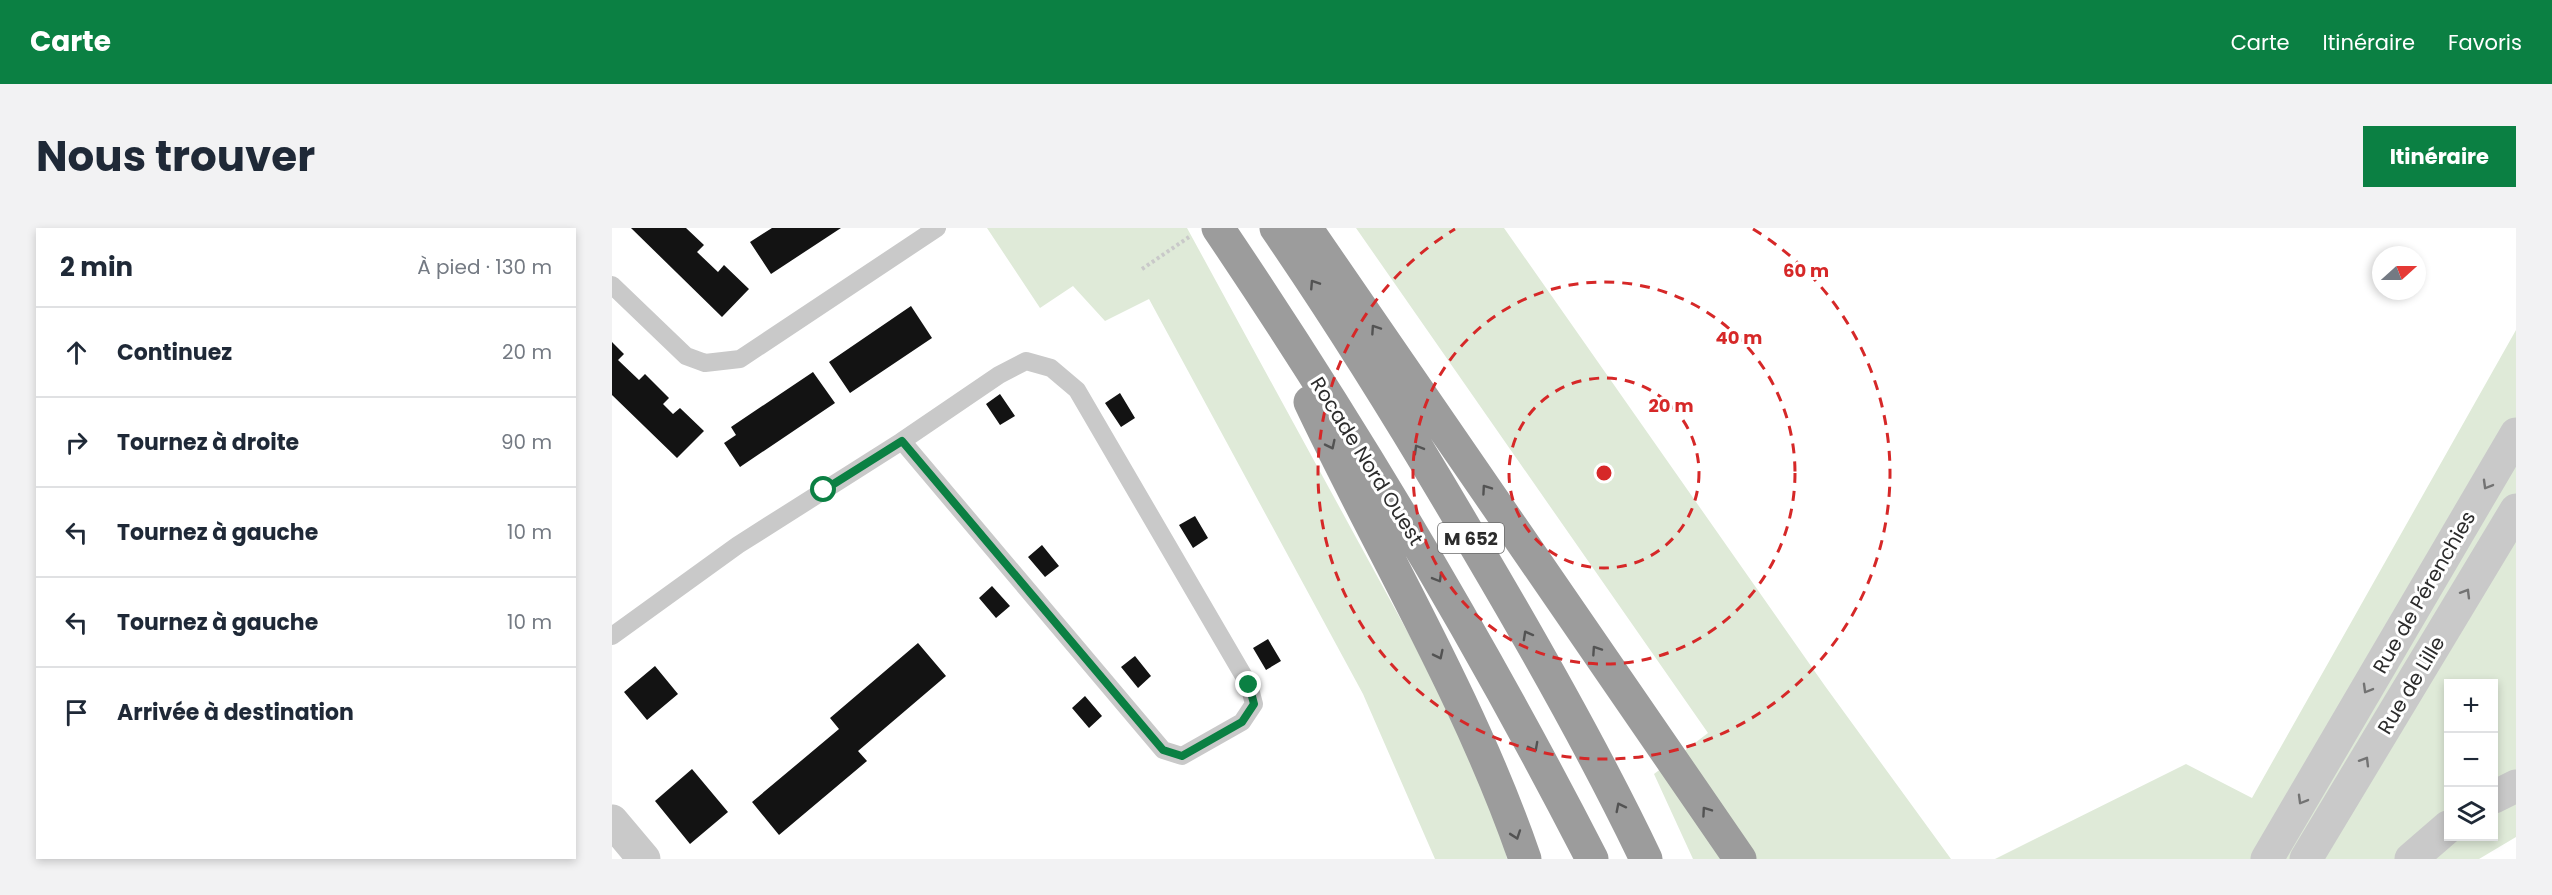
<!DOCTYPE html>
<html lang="fr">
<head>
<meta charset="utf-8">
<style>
  :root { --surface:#fff; --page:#f2f2f3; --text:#1f2937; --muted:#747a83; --line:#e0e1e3; --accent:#0b8043 }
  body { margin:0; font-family:Poppins,sans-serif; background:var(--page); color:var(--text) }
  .controls { position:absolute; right:18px; bottom:18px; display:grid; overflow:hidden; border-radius:0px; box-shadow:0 3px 9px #0003 }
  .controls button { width:54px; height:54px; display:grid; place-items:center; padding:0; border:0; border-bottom:2px solid var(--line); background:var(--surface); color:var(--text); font:30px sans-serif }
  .compass { position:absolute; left:1760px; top:18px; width:54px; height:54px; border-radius:50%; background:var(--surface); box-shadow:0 3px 9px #0003; rotate:69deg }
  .stop { position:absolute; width:18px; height:18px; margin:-14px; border:4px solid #0b8043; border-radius:50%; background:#fff }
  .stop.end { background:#0b8043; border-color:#fff; box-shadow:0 2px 6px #0008 }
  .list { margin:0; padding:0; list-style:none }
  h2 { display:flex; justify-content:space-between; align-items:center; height:78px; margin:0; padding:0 24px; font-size:26px }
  h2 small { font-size:20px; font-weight:400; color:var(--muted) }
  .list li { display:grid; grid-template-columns:39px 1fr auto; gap:18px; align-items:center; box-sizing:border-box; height:90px; padding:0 24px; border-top:2px solid var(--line) }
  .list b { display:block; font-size:22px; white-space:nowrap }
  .list em { font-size:20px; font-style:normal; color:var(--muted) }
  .icon { flex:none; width:33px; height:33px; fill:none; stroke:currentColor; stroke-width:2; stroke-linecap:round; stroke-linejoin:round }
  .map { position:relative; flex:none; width:1904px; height:631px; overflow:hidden; border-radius:0px }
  header { display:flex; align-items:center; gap:36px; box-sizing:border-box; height:84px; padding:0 30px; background:var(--accent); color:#fff }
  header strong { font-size:28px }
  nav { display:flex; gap:33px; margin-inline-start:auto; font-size:21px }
  .intro { display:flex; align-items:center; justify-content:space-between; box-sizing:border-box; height:144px; padding:0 36px }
  h1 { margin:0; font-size:42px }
  .button { padding:15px 27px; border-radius:0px; background:var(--accent); color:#fff; font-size:21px; font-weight:700 }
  main { display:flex; gap:36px; padding:0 36px }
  aside { flex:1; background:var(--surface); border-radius:0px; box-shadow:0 3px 9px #0003 }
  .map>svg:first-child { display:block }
  .green { fill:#dfead8; fill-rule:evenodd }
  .building { fill:#131313 }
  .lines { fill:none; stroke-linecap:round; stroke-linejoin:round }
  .path { stroke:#c9c9c9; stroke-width:4; stroke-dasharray:3 3; stroke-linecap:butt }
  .service { stroke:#c9c9c9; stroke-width:18 }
  .minor { stroke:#c9c9c9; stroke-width:33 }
  .tertiary { stroke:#c9c9c9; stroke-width:33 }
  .trunk { stroke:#9c9c9c; stroke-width:33 }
  .oneway { stroke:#535353 }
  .oneway2 { stroke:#737373 }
  .route { stroke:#0b8043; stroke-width:8 }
  .ring { fill:none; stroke:#d62828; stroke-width:3; stroke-dasharray:10 8 }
  .labels { text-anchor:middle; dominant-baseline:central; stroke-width:6; stroke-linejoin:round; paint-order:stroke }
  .shield { fill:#fff; stroke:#6b6b6b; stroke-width:1.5 }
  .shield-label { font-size:18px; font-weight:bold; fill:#2c2c2c }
  .street-label { font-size:20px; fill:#2c2c2c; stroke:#fff }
  .centre { fill:#d62828; stroke:#fff; stroke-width:3 }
  .ring-label { font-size:18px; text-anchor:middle; font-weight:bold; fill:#d62828; stroke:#fff; stroke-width:6; stroke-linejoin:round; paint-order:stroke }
</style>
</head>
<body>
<header>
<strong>Carte</strong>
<nav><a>Carte</a><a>Itinéraire</a><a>Favoris</a></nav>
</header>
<div class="intro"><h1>Nous trouver</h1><a class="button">Itinéraire</a></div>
<main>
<aside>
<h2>2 min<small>À pied · 130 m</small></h2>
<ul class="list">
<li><svg class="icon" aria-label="ahead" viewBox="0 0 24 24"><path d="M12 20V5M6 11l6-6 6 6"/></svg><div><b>Continuez</b></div><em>20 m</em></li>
<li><svg class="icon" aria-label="right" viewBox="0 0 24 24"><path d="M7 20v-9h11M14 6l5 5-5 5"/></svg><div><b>Tournez à droite</b></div><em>90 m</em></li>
<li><svg class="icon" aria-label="left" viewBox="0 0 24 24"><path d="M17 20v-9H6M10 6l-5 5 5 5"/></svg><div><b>Tournez à gauche</b></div><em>10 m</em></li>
<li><svg class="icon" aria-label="left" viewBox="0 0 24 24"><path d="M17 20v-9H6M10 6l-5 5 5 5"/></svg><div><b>Tournez à gauche</b></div><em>10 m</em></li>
<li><svg class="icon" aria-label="arrive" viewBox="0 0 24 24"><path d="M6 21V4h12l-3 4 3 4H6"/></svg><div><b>Arrivée à destination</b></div></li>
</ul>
</aside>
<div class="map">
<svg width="1904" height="631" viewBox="0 0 1904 631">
  <rect width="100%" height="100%" fill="#fff"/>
  <path class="green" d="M375,0H575L824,456L887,595L895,631H823L751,466L537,71L493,93L461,58L428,80Z
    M744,0H892L1213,458L1339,631H1081L1042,546L1096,505Z
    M1904,102V609L1867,631H1383L1574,536L1640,570ZM1836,455H1882V608H1836Z"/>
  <path class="building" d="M19,0H74L92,17L85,24L106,44L112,37L137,61L110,89Z
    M160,0H229L159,46L138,14Z
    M299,78L320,110L238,165L217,134Z
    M0,114L12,126L6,132L27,152L33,146L57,170L51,176L61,186L68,180L92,203L65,230L0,167Z
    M201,144L223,175L128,239L112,215L124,207L119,199Z
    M508,165L523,190L509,199L493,175Z
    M388,166L403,188L388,197L374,176Z
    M583,288L596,310L581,320L567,297Z
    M430,317L447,338L433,349L416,329Z
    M380,358L398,378L384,390L367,370Z
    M656,411L669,433L654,442L641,420Z
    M306,415L334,448L246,523L255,533L167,607L140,574L227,501L218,490Z
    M523,428L539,448L526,460L509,439Z
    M43,438L66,466L35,492L12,464Z
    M473,468L490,488L477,500L460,480Z
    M80,541L116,584L78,616L43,573Z"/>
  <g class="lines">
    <path class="path" d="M530,41L577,9"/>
    <path class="service" d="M0,57L74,128L93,135L128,131L325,0
      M0,408L126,317L290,213L387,147L414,133L439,140L465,162L637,457L642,476L630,494L570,528L551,522L290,213"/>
    <path class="minor" d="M1882,569L1904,558
      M0,593L32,631
      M1799,631L1836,599"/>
    <path class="tertiary" d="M1655,631L1904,206
      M1694,631L1904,282"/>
    <path class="trunk" d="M606,0C743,203 868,413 980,631
      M664,0C736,105 803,214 867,324C926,424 984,526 1034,631
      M694,0L1128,631
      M698,174C770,326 858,471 913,631"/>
  </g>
  <defs><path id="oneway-chevron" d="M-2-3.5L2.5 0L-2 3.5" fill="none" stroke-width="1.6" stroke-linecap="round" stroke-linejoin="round" transform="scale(1.5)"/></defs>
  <g class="oneway">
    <use href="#oneway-chevron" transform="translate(702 56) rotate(-123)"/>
    <use href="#oneway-chevron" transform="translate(763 101) rotate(-124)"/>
    <use href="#oneway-chevron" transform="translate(719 217) rotate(64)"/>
    <use href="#oneway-chevron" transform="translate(806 221) rotate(-120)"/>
    <use href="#oneway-chevron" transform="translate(874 261) rotate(-125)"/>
    <use href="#oneway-chevron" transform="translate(826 350) rotate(60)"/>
    <use href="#oneway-chevron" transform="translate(915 407) rotate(-119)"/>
    <use href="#oneway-chevron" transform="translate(984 422) rotate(-124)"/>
    <use href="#oneway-chevron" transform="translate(827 427) rotate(64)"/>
    <use href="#oneway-chevron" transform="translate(922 519) rotate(62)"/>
    <use href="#oneway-chevron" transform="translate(1008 579) rotate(-117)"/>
    <use href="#oneway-chevron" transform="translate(1094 583) rotate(-125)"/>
    <use href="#oneway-chevron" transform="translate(904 607) rotate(71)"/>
  </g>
  <g class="oneway2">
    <use href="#oneway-chevron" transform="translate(1875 257) rotate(120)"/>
    <use href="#oneway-chevron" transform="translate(1854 365) rotate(-59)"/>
    <use href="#oneway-chevron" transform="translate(1755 461) rotate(120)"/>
    <use href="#oneway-chevron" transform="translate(1753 533) rotate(-59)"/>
    <use href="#oneway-chevron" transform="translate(1690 572) rotate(120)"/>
  </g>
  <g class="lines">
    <path class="route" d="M212,262L290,213L551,522L570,528L630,494L642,476L637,457"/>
  </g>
  <g class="ring">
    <circle cx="992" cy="245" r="95"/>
    <circle cx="992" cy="245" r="191"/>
    <path d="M1141 1A286 286 0 1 1 843 1"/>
  </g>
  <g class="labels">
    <rect class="shield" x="826" y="295" width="66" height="30" rx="4.5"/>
    <g class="shield-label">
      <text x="859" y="310">M 652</text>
    </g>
    <g class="street-label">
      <text transform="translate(755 233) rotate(58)">Rocade Nord Ouest</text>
      <text transform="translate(1812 364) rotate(-60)">Rue de Pérenchies</text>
      <text transform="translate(1799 457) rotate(-59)">Rue de Lille</text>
    </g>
  </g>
  <circle cx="992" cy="245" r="9" class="centre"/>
  <g class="ring-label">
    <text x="1194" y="49">60 m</text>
    <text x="1127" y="116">40 m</text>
    <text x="1059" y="184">20 m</text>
  </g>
</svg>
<div class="controls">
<button>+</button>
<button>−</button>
<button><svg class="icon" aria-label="layers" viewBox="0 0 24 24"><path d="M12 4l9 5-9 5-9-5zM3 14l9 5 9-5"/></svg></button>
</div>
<svg class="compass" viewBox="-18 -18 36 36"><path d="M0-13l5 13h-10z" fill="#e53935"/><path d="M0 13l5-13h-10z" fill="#747a83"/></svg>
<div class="stop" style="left:212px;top:262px"></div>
<div class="stop end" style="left:637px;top:457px"></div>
</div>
</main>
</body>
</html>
